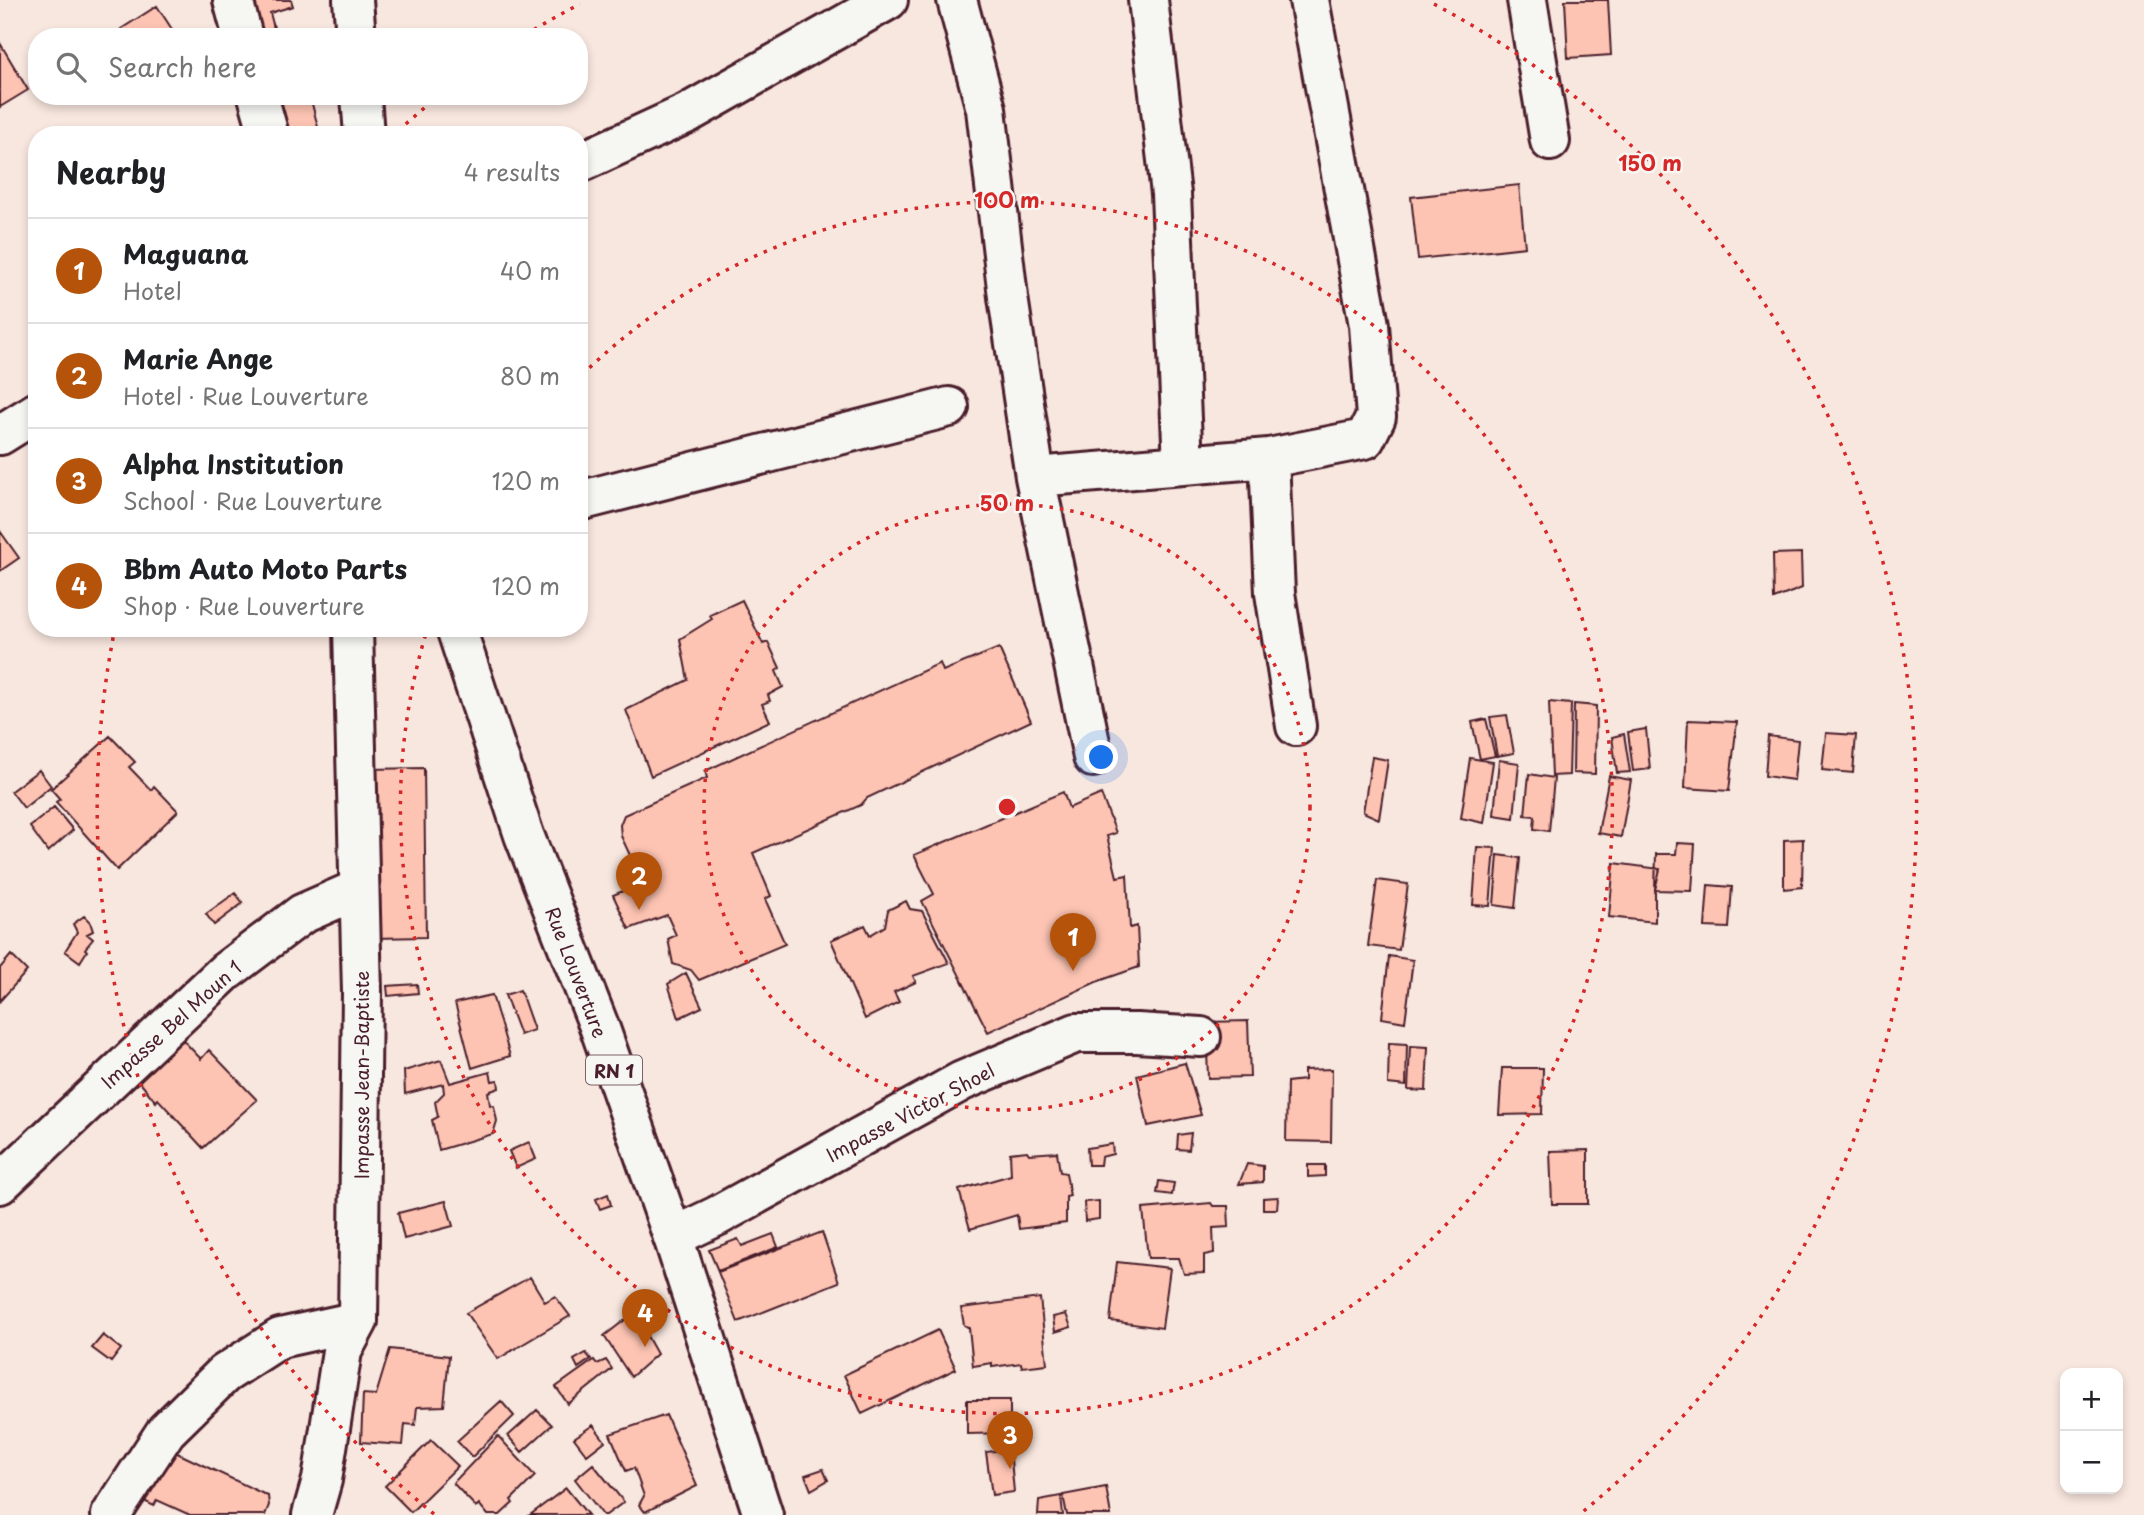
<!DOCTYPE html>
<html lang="en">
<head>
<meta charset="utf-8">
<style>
  :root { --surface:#fff; --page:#f2f2f2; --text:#202124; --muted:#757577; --line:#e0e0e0; --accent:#b45309 }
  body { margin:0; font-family:"Playpen Sans",sans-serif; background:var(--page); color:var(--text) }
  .controls { position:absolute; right:21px; bottom:21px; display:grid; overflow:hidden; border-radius:14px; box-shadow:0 4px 10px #0003 }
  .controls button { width:63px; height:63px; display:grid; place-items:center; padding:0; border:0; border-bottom:2px solid var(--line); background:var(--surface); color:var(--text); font:35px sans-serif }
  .you { position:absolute; left:1102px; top:758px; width:24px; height:24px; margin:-18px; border:5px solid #fff; border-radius:50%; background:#1a73e8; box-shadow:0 0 0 10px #1a73e833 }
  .badge { display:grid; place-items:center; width:46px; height:46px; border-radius:50%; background:var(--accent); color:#fff; font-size:23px; font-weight:700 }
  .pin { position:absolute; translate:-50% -58px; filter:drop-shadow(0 2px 4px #0008) }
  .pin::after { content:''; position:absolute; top:37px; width:24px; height:21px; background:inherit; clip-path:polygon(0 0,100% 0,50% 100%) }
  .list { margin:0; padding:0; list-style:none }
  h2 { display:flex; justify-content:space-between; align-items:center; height:91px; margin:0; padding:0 28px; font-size:30px }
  h2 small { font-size:23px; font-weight:400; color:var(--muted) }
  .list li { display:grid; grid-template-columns:46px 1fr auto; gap:21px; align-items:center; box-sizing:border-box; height:105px; padding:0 28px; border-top:2px solid var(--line) }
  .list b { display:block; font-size:26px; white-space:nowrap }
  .list p { margin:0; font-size:23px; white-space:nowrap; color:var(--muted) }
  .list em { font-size:23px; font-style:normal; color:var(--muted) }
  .icon { flex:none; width:38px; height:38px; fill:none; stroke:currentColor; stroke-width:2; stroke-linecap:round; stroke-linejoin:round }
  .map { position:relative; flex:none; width:2144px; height:1515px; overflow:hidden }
  .search { position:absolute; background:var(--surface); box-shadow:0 4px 10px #0003; left:28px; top:28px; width:560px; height:77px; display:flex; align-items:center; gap:18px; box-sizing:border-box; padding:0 24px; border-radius:28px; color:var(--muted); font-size:26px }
  .panel { position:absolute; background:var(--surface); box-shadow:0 4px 10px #0003; left:28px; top:126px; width:560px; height:511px; border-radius:28px }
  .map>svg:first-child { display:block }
  .building { fill:#fdc4b3; stroke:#4a1f2b; stroke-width:2 }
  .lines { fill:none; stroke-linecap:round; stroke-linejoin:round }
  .minor-casing { stroke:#4a1f2b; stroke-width:44 }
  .major-casing { stroke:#4a1f2b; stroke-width:44 }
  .minor { stroke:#f6f6f2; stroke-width:38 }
  .major { stroke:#f6f6f2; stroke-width:38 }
  .ring { fill:none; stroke:#d62828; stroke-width:3.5; stroke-dasharray:3.5 7 }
  .labels { text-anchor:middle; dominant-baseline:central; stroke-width:5; stroke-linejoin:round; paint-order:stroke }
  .shield { fill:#f6f6f2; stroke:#7e6067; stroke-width:2 }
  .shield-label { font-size:18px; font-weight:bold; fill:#4a1f2b }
  .street-label { font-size:19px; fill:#4a1f2b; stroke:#f6f6f2 }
  .centre { fill:#d62828; stroke:#f6f6f2; stroke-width:3.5 }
  .ring-label { font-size:21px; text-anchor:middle; font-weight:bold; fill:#d62828; stroke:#f6f6f2; stroke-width:5; stroke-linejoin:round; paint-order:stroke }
</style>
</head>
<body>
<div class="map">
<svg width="2144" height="1515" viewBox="0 0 2144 1515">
  <rect width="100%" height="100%" fill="#f8e7df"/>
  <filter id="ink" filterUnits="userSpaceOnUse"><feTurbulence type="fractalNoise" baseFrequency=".0143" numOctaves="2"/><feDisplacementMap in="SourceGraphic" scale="14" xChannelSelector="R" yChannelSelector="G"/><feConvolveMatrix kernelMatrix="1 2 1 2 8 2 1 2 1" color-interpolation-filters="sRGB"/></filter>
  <g filter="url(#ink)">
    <path class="building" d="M243,0H291L293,6L270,13L274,28L252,34Z
      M1565,0H1608L1611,55L1568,58Z
      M157,6L177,37H126L121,29Z
      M0,43L28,90L0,107Z
      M269,96H310L320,135H279Z
      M1519,185L1525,247L1418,259L1411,197Z
      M0,531L19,558L0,571Z
      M1801,553L1802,588L1774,599L1773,554Z
      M742,600L763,644L768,642L780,668L776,671L783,687L768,695L770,701L762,704L770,721L651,776L626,710L688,680L680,639L712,619L710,615Z
      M999,648L1031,721L867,798L861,805L753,853L771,896L765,899L785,944L699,980L691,970L673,964L668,939L676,935L667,915L629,929L613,895L648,881L645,867L634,864L621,836L620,825L624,815L707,778L705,771L940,663L943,671Z
      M1549,702L1571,704L1569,775L1552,776Z
      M1574,704L1596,706L1595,774L1573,773Z
      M1507,715L1514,753L1497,756L1490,717Z
      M1486,719L1495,756L1480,759L1472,722Z
      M1688,720L1737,722L1729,791L1685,788Z
      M1646,729L1650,769L1633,771L1628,732Z
      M1826,733L1856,735L1853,773L1822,770Z
      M1624,734L1630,772L1617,773L1612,737Z
      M110,736L135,762L129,767L151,790L154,786L178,811L117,870L56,802L60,799L51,789Z
      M1768,736L1798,740L1794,780L1765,776Z
      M1372,757L1388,760L1379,819L1363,812Z
      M1470,758L1493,762L1484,823L1461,818Z
      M1499,760L1519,763L1514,818L1494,815Z
      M424,768L426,937L373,938L369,769Z
      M39,770L51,786L24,808L11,791Z
      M1529,774L1554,778L1549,831L1534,829L1535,816L1525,815Z
      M1609,776L1631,780L1621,837L1598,833Z
      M1063,792L1069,808L1101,794L1116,833L1107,836L1117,877L1127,875L1130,928L1137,926L1139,967L1096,982L988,1032L922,901L934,894L914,855Z
      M54,807L73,830L48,852L30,827Z
      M1803,839L1802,887L1784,889V840Z
      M1677,843L1695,844L1692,891L1655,890L1656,854H1676Z
      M1477,847L1495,848L1490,906L1473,905Z
      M1498,855L1520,858L1515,908L1494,905Z
      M1614,863L1660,869L1655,890V922L1609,917Z
      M1377,880L1408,884L1399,950L1368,946Z
      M1708,885L1732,887L1729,928L1705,927Z
      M235,893L243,903L214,925L206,914Z
      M906,901L910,909L922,911L949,963L913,976L916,982L894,992L899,1002L865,1019L831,940L865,925L870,935L885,926L888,910Z
      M84,916L90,922L93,931L87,934L93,939L85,949L87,951L80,962L65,951L77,932L73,924Z
      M11,955L27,971L0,1001V968Z
      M1389,956L1413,960L1405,1022L1382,1018Z
      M686,973L702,1007L679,1018L668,984Z
      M417,984L418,993L388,996L387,986Z
      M520,990L534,1030L520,1035L505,995Z
      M492,995L510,1056L472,1068L455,1003Z
      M1248,1021L1250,1077L1208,1078L1206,1022Z
      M179,1036L201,1059L209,1050L257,1100L203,1148L158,1099L156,1102L137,1079Z
      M1389,1043L1407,1044L1406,1086L1388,1084Z
      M1410,1046L1428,1047L1426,1091L1408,1090Z
      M441,1060L450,1083L490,1072L492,1081L498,1080L499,1088L488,1092L490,1105L494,1106L497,1121L493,1134L439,1150L432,1120L438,1117L435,1102L444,1093L443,1084L405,1094L404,1071Z
      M1185,1063L1201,1115L1148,1126L1137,1075Z
      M1502,1068H1543L1542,1114L1499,1115Z
      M1332,1069L1331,1142L1286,1141L1287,1082L1304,1080V1070Z
      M1191,1133L1189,1150L1177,1149L1178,1135Z
      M529,1142L536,1159L516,1168L509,1151Z
      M1112,1144L1113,1154L1101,1157L1100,1165H1088L1087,1148Z
      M1588,1150V1204H1552L1550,1151Z
      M1027,1151L1029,1154L1057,1152L1060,1172L1066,1173L1070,1196L1066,1197V1223L1019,1229L1017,1215L970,1229L959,1190L1011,1175L1010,1153Z
      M1247,1164L1263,1166V1182L1239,1184Z
      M1308,1165H1325V1176L1308,1177Z
      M1159,1181L1174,1183L1172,1195L1157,1193Z
      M608,1194L611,1205L600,1209L596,1199Z
      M1278,1197L1277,1209H1263V1198Z
      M446,1201L453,1226L404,1239L398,1213Z
      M1099,1201V1219L1085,1221L1084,1202Z
      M1211,1203L1213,1206H1228L1229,1227L1213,1228L1214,1253L1204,1255V1273L1184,1274L1179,1258H1148L1143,1209Z
      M822,1232L839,1282L738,1322L718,1272Z
      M773,1234L778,1247L718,1271L709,1250L738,1239L742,1246Z
      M1117,1262L1170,1268L1162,1328L1110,1321Z
      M530,1277L545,1302L555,1296L570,1316L498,1359L466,1313Z
      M1040,1298L1047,1364L1022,1367L1021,1363L992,1367V1363L973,1366L969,1328L964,1325L961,1308Z
      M634,1313L657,1354L631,1377L604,1336Z
      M1066,1314L1071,1327L1055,1332L1053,1317Z
      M938,1330L956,1369L862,1414L844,1375Z
      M103,1335L121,1349L111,1362L92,1348Z
      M390,1349L449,1356L444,1406L417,1407L415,1425L405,1424L403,1445L361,1442L363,1394L376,1395Z
      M586,1353L591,1359L578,1368L574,1360Z
      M594,1360L597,1364L606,1360L612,1369L568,1404L556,1387Z
      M967,1400H1010V1433L967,1434Z
      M501,1401L514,1416L472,1457L457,1441Z
      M537,1410L552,1425L522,1452L508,1436Z
      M666,1415L697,1486L645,1512L639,1505L644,1496L634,1468L626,1471L610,1434Z
      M593,1425L605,1441L587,1455L574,1438Z
      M498,1436L535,1476L511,1500L513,1503L500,1515H488L479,1504L476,1507L453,1483Z
      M431,1440L458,1466L411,1512L385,1486Z
      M1010,1449L1014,1492L992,1495L986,1452Z
      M171,1450L268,1496L269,1505L265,1515H190L157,1500L154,1506L142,1500Z
      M593,1464L624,1502L606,1515H603L575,1479Z
      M823,1469L828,1480L811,1490L805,1475Z
      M1106,1487L1111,1515H1067L1063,1495Z
      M566,1488L588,1515H530Z
      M1061,1496L1063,1515H1038L1039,1500Z"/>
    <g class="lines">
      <g class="minor-casing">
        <path id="minor" d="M233,0L243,37
          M957,0L986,109L1008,297L1035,477L1093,757
          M1148,0L1171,194L1183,464
          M1527,0L1550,141
          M258,96L269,135
          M579,163L688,113L888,0
          M0,435L37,412
          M1269,458L1275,593L1296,726
          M1035,477L1269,458L1365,439L1376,417L1369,325L1309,0
          M579,501L949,407
          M0,1184L225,972L302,914L359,889
          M673,1237L717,1216L962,1081L1076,1033H1137L1201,1037
          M111,1515L166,1431L224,1374L280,1338L358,1321
          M312,1515L322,1480L342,1351L358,1321L362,993L353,628"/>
      </g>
      <g class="major-casing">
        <path id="major" d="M353,0L356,37
          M361,96L364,135
          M456,628L524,835L599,1026L673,1237L763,1515"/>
      </g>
      <use href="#minor" class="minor"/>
      <use href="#major" class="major"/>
    </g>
  </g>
  <g class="ring">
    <circle cx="1007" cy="807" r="303"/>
    <path d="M582 375A606 606 0 1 1 427 630"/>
    <path d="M434 1514A910 910 0 0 1 114 633M398 131A910 910 0 0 1 434 100M525 35A910 910 0 0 1 580 4M1434 4A910 910 0 0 1 1580 1514"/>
  </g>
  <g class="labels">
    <rect class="shield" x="586" y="1055.5" width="56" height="29" rx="5"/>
    <g class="shield-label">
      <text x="614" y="1070">RN 1</text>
    </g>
    <g class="street-label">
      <text transform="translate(577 972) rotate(69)">Rue Louverture</text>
      <text transform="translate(171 1024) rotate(-42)">Impasse Bel Moun 1</text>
      <text transform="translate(361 1075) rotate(-90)">Impasse Jean-Baptiste</text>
      <text transform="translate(910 1112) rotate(-28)">Impasse Victor Shoel</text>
    </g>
  </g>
  <circle cx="1007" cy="807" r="10" class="centre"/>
  <g class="ring-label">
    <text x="1650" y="171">150 m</text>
    <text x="1007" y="208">100 m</text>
    <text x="1007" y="511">50 m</text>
  </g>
</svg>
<div class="controls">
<button>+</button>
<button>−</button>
</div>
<div class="you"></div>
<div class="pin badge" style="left:1073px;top:971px">1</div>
<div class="pin badge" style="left:639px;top:910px">2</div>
<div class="pin badge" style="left:1010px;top:1469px">3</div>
<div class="pin badge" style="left:645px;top:1347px">4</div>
<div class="search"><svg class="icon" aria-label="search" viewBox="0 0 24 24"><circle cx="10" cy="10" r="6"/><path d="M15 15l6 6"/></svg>Search here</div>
<section class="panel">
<h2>Nearby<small>4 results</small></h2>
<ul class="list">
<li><span class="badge">1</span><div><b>Maguana</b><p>Hotel</p></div><em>40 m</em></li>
<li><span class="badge">2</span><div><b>Marie Ange</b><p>Hotel · Rue Louverture</p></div><em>80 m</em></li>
<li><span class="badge">3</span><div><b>Alpha Institution</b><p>School · Rue Louverture</p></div><em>120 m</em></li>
<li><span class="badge">4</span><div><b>Bbm Auto Moto Parts</b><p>Shop · Rue Louverture</p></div><em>120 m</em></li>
</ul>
</section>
</div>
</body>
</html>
